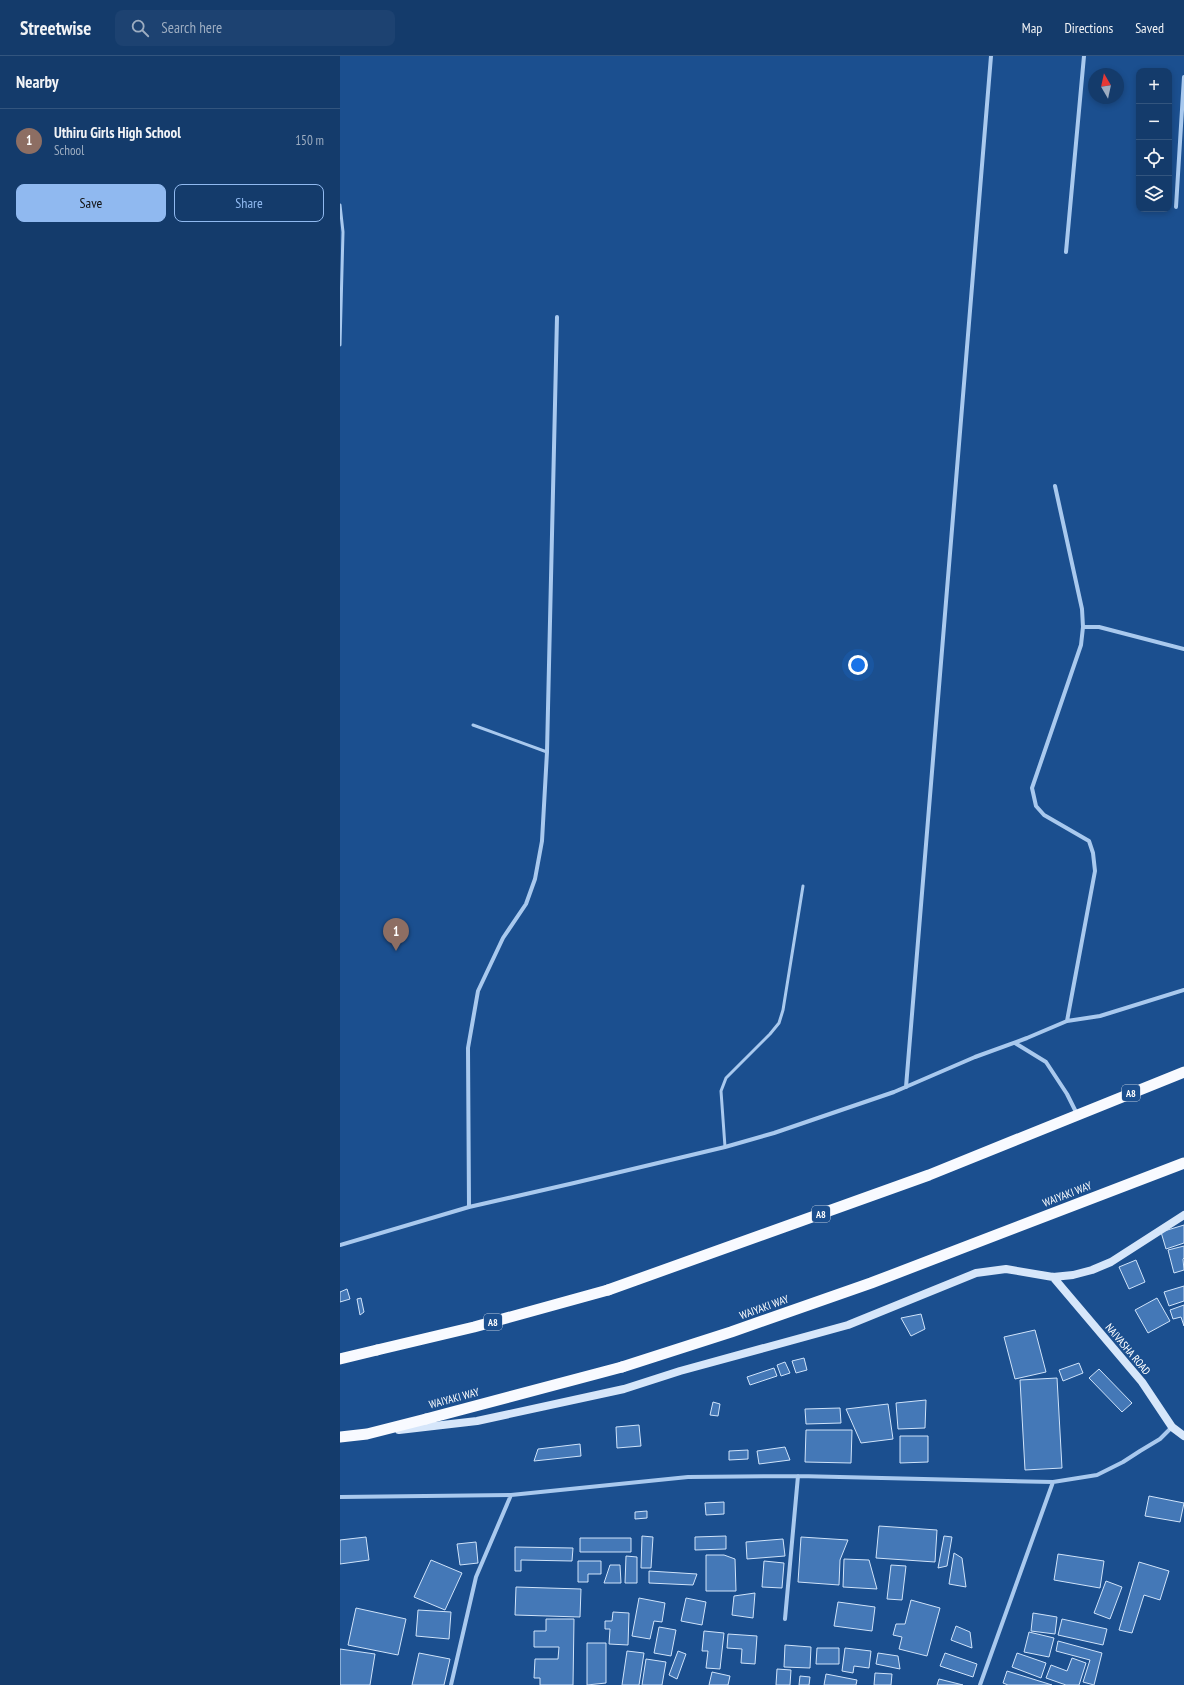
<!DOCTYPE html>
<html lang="en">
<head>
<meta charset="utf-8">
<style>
  :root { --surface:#143b6b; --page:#1d4271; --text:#f1f3f6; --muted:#9dadc1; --line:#33557e; --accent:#90b9f0 }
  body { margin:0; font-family:"PT Sans Narrow",sans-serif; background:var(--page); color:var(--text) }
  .controls { position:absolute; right:12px; top:12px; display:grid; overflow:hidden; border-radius:8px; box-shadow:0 2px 6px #0003 }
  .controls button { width:36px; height:36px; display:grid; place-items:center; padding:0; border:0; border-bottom:1px solid var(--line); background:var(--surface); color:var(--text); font:20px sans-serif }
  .compass { position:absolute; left:748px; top:12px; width:36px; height:36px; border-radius:50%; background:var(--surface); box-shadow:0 2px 6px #0003; rotate:351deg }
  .you { position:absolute; left:518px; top:609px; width:14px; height:14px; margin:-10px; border:3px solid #fff; border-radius:50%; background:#1a73e8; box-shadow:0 0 0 6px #1a73e833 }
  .badge { display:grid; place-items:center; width:26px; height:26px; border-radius:50%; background:var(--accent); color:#fff; font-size:13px; font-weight:700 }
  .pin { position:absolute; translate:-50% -33px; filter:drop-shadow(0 1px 2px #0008) }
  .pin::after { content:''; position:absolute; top:21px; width:14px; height:12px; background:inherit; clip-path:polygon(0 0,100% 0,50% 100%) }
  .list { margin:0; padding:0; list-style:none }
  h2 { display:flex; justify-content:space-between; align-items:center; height:52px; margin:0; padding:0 16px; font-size:17px }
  h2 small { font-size:13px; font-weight:400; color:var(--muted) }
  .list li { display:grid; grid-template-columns:26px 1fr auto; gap:12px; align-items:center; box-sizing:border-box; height:64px; padding:0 16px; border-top:1px solid var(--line) }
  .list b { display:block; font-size:15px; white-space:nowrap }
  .list p { margin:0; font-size:13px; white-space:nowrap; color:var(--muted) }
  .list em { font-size:13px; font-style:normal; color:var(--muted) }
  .actions { display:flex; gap:8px; padding:12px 16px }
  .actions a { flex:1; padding:9px 0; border:1px solid var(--accent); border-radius:8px; text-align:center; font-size:14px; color:var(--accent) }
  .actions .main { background:var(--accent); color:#111 }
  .icon { flex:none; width:22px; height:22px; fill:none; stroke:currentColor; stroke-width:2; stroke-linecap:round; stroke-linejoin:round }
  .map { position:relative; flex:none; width:844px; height:1629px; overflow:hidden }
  header { display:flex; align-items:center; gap:24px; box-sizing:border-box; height:56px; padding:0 20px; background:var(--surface); border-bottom:1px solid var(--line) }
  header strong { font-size:19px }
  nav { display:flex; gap:22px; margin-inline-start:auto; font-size:14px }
  .search { width:280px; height:36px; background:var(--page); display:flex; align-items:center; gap:10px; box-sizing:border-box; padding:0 14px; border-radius:8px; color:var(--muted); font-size:15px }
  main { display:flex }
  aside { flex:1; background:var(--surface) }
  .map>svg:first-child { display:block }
  .building { fill:#4478b7; stroke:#cfe3fa }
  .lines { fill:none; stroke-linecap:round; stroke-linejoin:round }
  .service { stroke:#a9c9ee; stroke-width:3 }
  .minor { stroke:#a9c9ee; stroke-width:4 }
  .secondary { stroke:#d6e6fa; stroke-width:8 }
  .trunk { stroke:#f8faff; stroke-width:11 }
  .trunk-bridge { stroke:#f8faff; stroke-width:11 }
  .labels { text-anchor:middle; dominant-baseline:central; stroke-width:3.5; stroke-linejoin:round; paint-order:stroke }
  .shield { fill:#1b4f8f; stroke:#bbcadd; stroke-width:1 }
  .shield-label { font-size:10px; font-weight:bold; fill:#fff }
  .street-label { font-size:11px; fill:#fff; stroke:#1b4f8f }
</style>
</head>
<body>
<header>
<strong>Streetwise</strong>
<div class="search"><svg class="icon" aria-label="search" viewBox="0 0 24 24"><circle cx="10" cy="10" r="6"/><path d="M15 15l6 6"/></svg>Search here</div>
<nav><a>Map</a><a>Directions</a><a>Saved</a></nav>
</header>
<main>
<aside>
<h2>Nearby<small></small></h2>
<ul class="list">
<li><span class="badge" style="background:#8d6e63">1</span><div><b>Uthiru Girls High School</b><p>School</p></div><em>150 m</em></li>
</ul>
<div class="actions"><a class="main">Save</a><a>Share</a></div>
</aside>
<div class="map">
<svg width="844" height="1629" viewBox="0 0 844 1629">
  <rect width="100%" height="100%" fill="#1b4f8f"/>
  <path class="building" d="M844,1169V1187L826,1193L821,1176Z
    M844,1190V1202L843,1203L844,1214L834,1217L828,1194Z
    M796,1204L805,1226L789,1233L779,1211Z
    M844,1230V1245L829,1250L824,1236Z
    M7,1233L10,1243L0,1246V1236Z
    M21,1242L24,1256L20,1259L17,1243Z
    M817,1242L830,1265L808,1277L795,1254Z
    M844,1249V1270L841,1261L833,1263L830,1254Z
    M581,1258L585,1273L571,1280L561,1262Z
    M695,1274L706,1316L675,1323L664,1281Z
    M464,1302L467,1314L456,1317L452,1305Z
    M445,1306L450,1317L441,1320L437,1309Z
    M739,1307L743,1317L723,1325L719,1314Z
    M434,1312L437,1320L410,1329L407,1321Z
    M759,1313L792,1347L782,1356L749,1322Z
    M717,1322L722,1412L685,1414L680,1324Z
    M586,1344L585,1372L558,1373L556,1347Z
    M373,1346L380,1348L378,1360L370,1359Z
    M548,1348L553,1383L521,1387L506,1353Z
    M500,1352L501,1367L466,1368L465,1353Z
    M299,1369L301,1390L277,1392L276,1371Z
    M466,1374H512L511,1407L465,1406Z
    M560,1380H588V1406L560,1407Z
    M240,1388L241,1400L194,1405L198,1393Z
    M445,1391L450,1404L419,1408L417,1395Z
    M408,1394V1403L389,1404V1395Z
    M809,1440L844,1447L840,1466L805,1460Z
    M384,1446V1458L366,1459L365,1447Z
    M307,1455V1462L295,1463V1456Z
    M539,1470L597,1474L595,1506L536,1502Z
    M302,1480L313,1481L311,1512H301Z
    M386,1480V1493L355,1494V1481Z
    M604,1480L612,1481L607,1510L598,1512Z
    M26,1481L29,1504L0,1508V1484Z
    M461,1481L508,1484L500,1504L499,1529L458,1526Z
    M240,1482H291V1496H240Z
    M443,1483L445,1500L407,1503L406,1486Z
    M136,1486L138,1507L120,1509L117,1488Z
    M175,1491L233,1492L232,1505L181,1504V1515H175Z
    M614,1497L622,1502L626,1531L609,1528Z
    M718,1498L764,1505L760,1532L714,1524Z
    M366,1499H384L395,1503L396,1535H366Z
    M286,1500L297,1501V1527H285Z
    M504,1503L529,1504L537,1533L503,1531Z
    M91,1504L122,1517L105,1554L74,1541Z
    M238,1505H261V1518H248V1526H238Z
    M424,1505L444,1507L442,1532L422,1531Z
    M799,1506L829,1515L820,1544L804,1539L792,1577L779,1574Z
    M270,1509H280L281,1527H264Z
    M551,1509L566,1510L562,1544L547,1543Z
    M309,1515L357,1518L353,1529L309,1527Z
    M766,1525L782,1531L770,1563L754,1557Z
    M176,1531L241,1533L240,1561L175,1559Z
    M415,1537L413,1562L392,1559L394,1540Z
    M299,1542L325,1547L322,1566L314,1565L310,1583L292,1580Z
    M346,1542L366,1546L362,1569L341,1565Z
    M571,1544L600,1552L587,1600L559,1593L562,1581L553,1579L556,1568H565Z
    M498,1546L535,1551L532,1575L494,1570Z
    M16,1552L66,1563L58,1599L8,1589Z
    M78,1554L111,1556L109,1583L76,1580Z
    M273,1556L289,1557L288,1589L269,1588L270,1573H265V1565H272Z
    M693,1557L717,1561L715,1578L691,1575Z
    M206,1563H234L233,1629H200V1622H194L195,1603H218L219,1591H194V1575H206Z
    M722,1563L767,1573L763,1589L718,1579Z
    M616,1570L630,1576L632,1592L611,1584Z
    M319,1571L336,1574L331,1600L314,1597Z
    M364,1575L384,1577L380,1613L366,1612L368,1595H362Z
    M689,1576L714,1582L709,1601L684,1596Z
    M388,1578L417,1580L415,1608L401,1607L402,1593L387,1592Z
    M718,1585L762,1597L754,1629L743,1626L750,1604L716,1595Z
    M247,1587H266V1627L247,1629Z
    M445,1589L471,1591L470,1612L444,1611Z
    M477,1592H499V1608H476Z
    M505,1592L531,1595L529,1612L514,1610L513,1617L502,1615Z
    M0,1593L35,1598L30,1629H0Z
    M287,1595L304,1597L299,1629H282Z
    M338,1595L346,1598L337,1623L329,1619Z
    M79,1597L110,1603L104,1629H72Z
    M538,1597L558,1600L560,1613L536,1608Z
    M605,1597L637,1608L633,1621L600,1610Z
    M677,1597L706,1607L701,1622L672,1611Z
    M732,1602L746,1607L739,1629H726L706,1622L711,1609L727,1615Z
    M306,1603L326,1606L322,1629H302Z
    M437,1613L451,1614L450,1629H436Z
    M667,1615L712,1629H668L663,1627Z
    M372,1616L390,1620L388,1629H369Z
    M535,1617L552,1618L551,1629H534Z
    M486,1618L517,1624L516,1629H484Z
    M460,1620L470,1621L469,1629H459Z
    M599,1623L623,1629H597Z"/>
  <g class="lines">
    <path class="service" d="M0,149L3,176L0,289
      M133,669L207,696
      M385,1091L381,1035L386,1022L430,978L439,967L443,954L463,830"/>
    <path class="minor" d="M836,151L844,21
      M726,196L744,0
      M715,430L742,553L743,571L741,589L692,732L696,750L704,759L749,785L753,797L755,815L727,965
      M743,571H759L844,593
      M675,987L706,1006L727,1038L737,1058
      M566,1031L651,0
      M129,1151L128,992L138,935L163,882L186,848L195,823L202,785L207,696L217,261
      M0,1189L129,1151L234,1127L385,1091L434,1077L554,1036L635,1001L687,982L727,965L760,960L844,934
      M0,1441L171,1439L348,1421L458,1420L713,1426L757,1419L783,1406L800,1395L820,1383L832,1371
      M445,1563L458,1420
      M111,1629L136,1521L171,1439
      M640,1629L713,1426"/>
    <path class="secondary" d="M713,1221L802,1326L832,1371L844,1380
      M59,1374L137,1365L284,1333L340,1315L508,1269L636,1217L666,1213L713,1221L733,1219L752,1214L771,1206L844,1159"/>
    <path class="trunk" d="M268,1234L589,1119L844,1016
      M0,1303L37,1294
      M282,1311L391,1276L531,1227L844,1107
      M0,1381L27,1378L86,1363"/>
    <path class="trunk-bridge" d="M37,1294L134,1271L268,1234
      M86,1363L282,1311"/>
  </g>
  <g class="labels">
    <g class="shield">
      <rect x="782" y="1029" width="18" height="16" rx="3"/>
      <rect x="472" y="1150" width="18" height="16" rx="3"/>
      <rect x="144" y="1258" width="18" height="16" rx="3"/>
    </g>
    <g class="shield-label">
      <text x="791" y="1037">A8</text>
      <text x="481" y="1158">A8</text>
      <text x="153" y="1266">A8</text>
    </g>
    <g class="street-label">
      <text transform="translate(727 1138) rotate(-21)">WAIYAKI WAY</text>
      <text transform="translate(424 1251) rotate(-20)">WAIYAKI WAY</text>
      <text transform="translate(788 1293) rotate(50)">NAIVASHA ROAD</text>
      <text transform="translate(114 1342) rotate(-15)">WAIYAKI WAY</text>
    </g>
  </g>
</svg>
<div class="controls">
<button>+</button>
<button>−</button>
<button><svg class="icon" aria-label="locate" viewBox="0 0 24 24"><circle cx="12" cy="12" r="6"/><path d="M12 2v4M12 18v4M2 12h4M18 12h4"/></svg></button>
<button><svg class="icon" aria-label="layers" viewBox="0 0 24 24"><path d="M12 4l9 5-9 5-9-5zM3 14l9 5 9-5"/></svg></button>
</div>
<svg class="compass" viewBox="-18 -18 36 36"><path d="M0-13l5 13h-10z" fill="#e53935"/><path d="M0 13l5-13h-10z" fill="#9dadc1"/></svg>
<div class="you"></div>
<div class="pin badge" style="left:56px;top:895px;background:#8d6e63">1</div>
</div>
</main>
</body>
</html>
